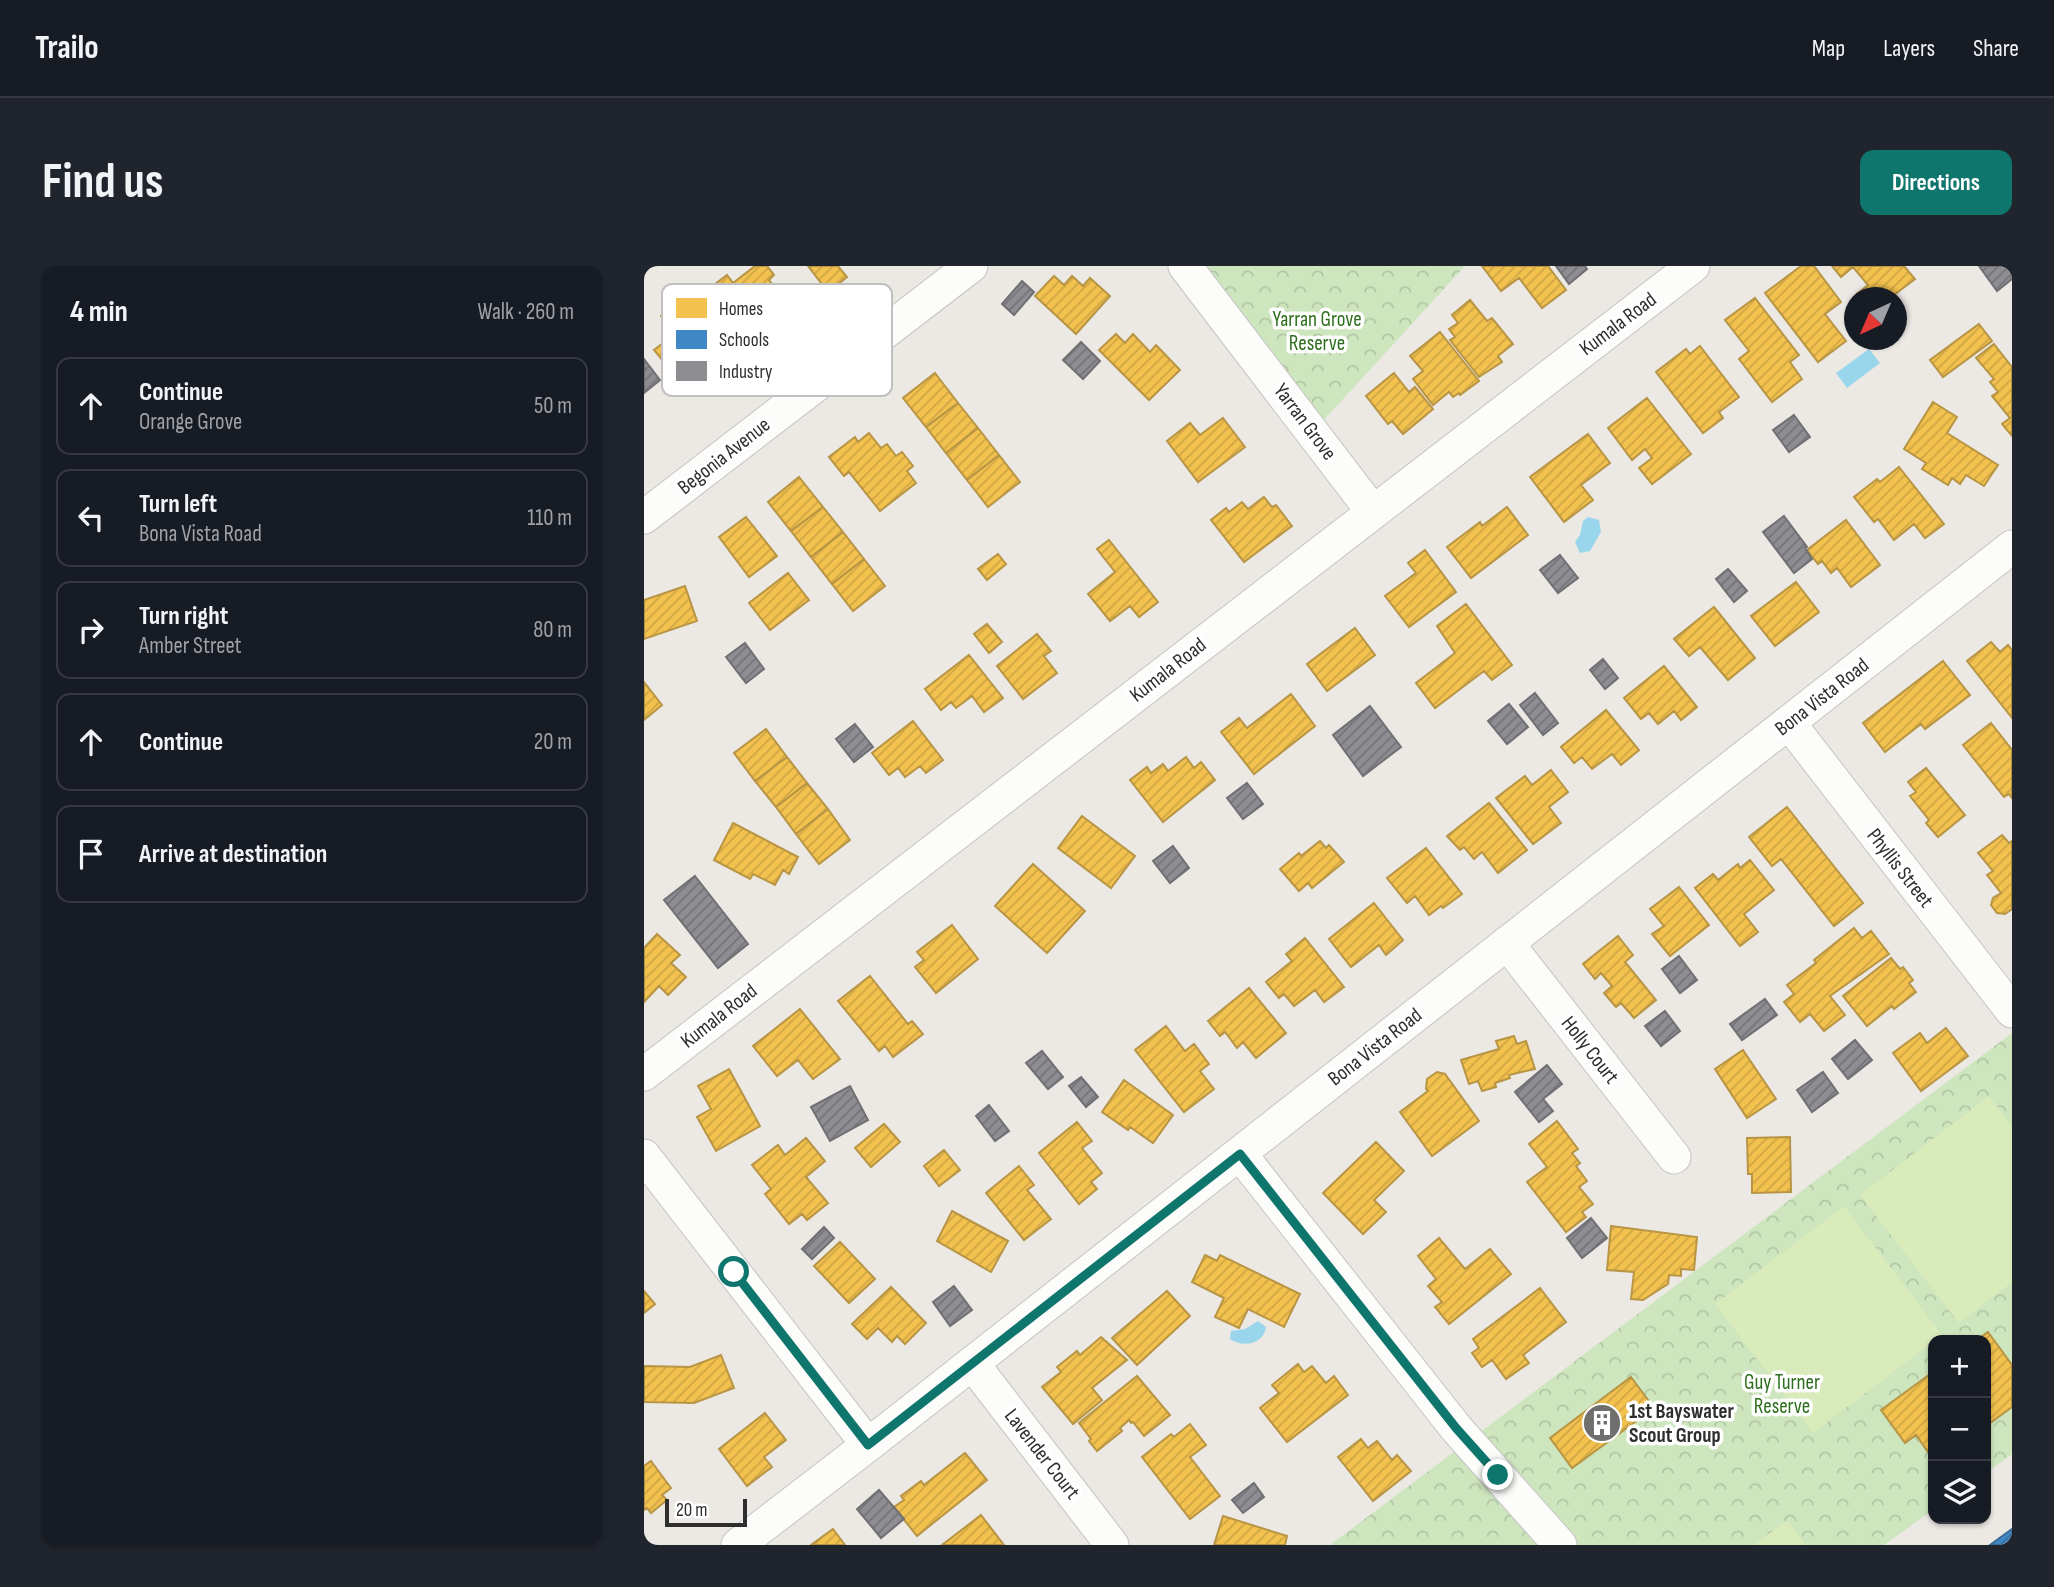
<!DOCTYPE html>
<html lang="en">
<head>
<meta charset="utf-8">
<style>
  :root { --surface:#171b24; --page:#20242c; --text:#f1f3f6; --muted:#9ea1a6; --line:#363941; --accent:#0f766e }
  body { margin:0; font-family:"Sofia Sans Condensed",sans-serif; background:var(--page); color:var(--text) }
  .controls { position:absolute; right:21px; bottom:21px; display:grid; overflow:hidden; border-radius:14px; box-shadow:0 2px 5px #0004 }
  .controls button { width:63px; height:63px; display:grid; place-items:center; padding:0; border:0; border-bottom:2px solid var(--line); background:var(--surface); color:var(--text); font:35px sans-serif }
  .compass { position:absolute; left:1200px; top:21px; width:63px; height:63px; border-radius:50%; background:var(--surface); box-shadow:0 2px 5px #0004; rotate:224deg }
  .scale { position:absolute; left:21px; bottom:18px; width:82px; box-sizing:border-box; padding-left:7px; border:4px solid #2e2e2e; border-top:0; font-size:19px; line-height:24px; white-space:nowrap; color:#2e2e2e; -webkit-text-stroke:5px #fff; paint-order:stroke }
  .stop { position:absolute; width:21px; height:21px; margin:-16px; border:5px solid #0f766e; border-radius:50%; background:#fff }
  .stop.end { background:#0f766e; border-color:#fff; box-shadow:0 2px 7px #0008 }
  .list { margin:0; padding:0; list-style:none }
  h2 { display:flex; justify-content:space-between; align-items:center; height:91px; margin:0; padding:0 28px; font-size:30px }
  h2 small { font-size:23px; font-weight:400; color:var(--muted) }
  .list li { display:grid; grid-template-columns:46px 1fr auto; gap:21px; align-items:center; box-sizing:border-box; height:98px; margin:0 14px 14px; padding:0 14px; border:2px solid var(--line); border-radius:14px }
  .list b { display:block; font-size:26px; white-space:nowrap }
  .list p { margin:0; font-size:23px; white-space:nowrap; color:var(--muted) }
  .list em { font-size:23px; font-style:normal; color:var(--muted) }
  .icon { flex:none; width:38px; height:38px; fill:none; stroke:currentColor; stroke-width:2; stroke-linecap:round; stroke-linejoin:round }
  .map { position:relative; flex:none; width:1368px; height:1279px; overflow:hidden; border-radius:14px }
  header { display:flex; align-items:center; gap:42px; box-sizing:border-box; height:98px; padding:0 35px; background:var(--surface); border-bottom:2px solid var(--line) }
  header strong { font-size:33px }
  nav { display:flex; gap:38px; margin-inline-start:auto; font-size:24px }
  .intro { display:flex; align-items:center; justify-content:space-between; box-sizing:border-box; height:168px; padding:0 42px }
  h1 { margin:0; font-size:49px }
  .button { padding:18px 32px; border-radius:14px; background:var(--accent); color:#fff; font-size:24px; font-weight:700 }
  main { display:flex; gap:42px; padding:0 42px }
  aside { flex:1; background:var(--surface); border-radius:14px; box-shadow:0 2px 5px #0004 }
  .map>svg:first-child { display:block }
  .park { fill:url(#park-crowns) }
  .pitch { fill:#d9eabb }
  .water { fill:#99d6ec }
  .homes { fill:url(#homes-hatch); stroke:#b79544; stroke-width:2 }
  .schools { fill:url(#schools-hatch); stroke:#3a6d98; stroke-width:2 }
  .industry { fill:url(#industry-hatch); stroke:#707074; stroke-width:2 }
  .lines { fill:none; stroke-linecap:round; stroke-linejoin:round }
  .minor-casing { stroke:#c5c4c5; stroke-width:35 }
  .minor { stroke:#fcfcfb; stroke-width:33 }
  .route { stroke:#0f766e; stroke-width:9 }
  .labels { text-anchor:middle; dominant-baseline:central; stroke-width:7; stroke-linejoin:round; paint-order:stroke }
  .park-label { font-size:21px; fill:#2c6e1b; stroke:#fff }
  .street-label { font-size:21px; fill:#2e2e2e; stroke:#fff }
  .poi-label { font-size:21px; font-weight:bold; fill:#2e2e2e; stroke:#fff; text-anchor:start }
  .key { fill:#fff; stroke:#c0c0c0; stroke-width:2 }
  .key-label { font-size:19px; fill:#2e2e2e }
</style>
</head>
<body>
<header>
<strong>Trailo</strong>
<nav><a>Map</a><a>Layers</a><a>Share</a></nav>
</header>
<div class="intro"><h1>Find us</h1><a class="button">Directions</a></div>
<main>
<aside>
<h2>4 min<small>Walk · 260 m</small></h2>
<ul class="list">
<li><svg class="icon" aria-label="ahead" viewBox="0 0 24 24"><path d="M12 20V5M6 11l6-6 6 6"/></svg><div><b>Continue</b><p>Orange Grove</p></div><em>50 m</em></li>
<li><svg class="icon" aria-label="left" viewBox="0 0 24 24"><path d="M17 20v-9H6M10 6l-5 5 5 5"/></svg><div><b>Turn left</b><p>Bona Vista Road</p></div><em>110 m</em></li>
<li><svg class="icon" aria-label="right" viewBox="0 0 24 24"><path d="M7 20v-9h11M14 6l5 5-5 5"/></svg><div><b>Turn right</b><p>Amber Street</p></div><em>80 m</em></li>
<li><svg class="icon" aria-label="ahead" viewBox="0 0 24 24"><path d="M12 20V5M6 11l6-6 6 6"/></svg><div><b>Continue</b></div><em>20 m</em></li>
<li><svg class="icon" aria-label="arrive" viewBox="0 0 24 24"><path d="M6 21V4h12l-3 4 3 4H6"/></svg><div><b>Arrive at destination</b></div></li>
</ul>
</aside>
<div class="map">
<svg width="1368" height="1279" viewBox="0 0 1368 1279">
  <defs>
    <pattern id="park-crowns" width="20" height="18" patternUnits="userSpaceOnUse" patternTransform="scale(1.75)"><rect width="20" height="18" fill="#cee6be"/><path d="M2 6a3 3 0 1 1 6 0M12 15a3 3 0 1 1 6 0" fill="none" stroke="#b1c6a4"/></pattern>
    <pattern id="homes-hatch" width="6" height="6" patternUnits="userSpaceOnUse" patternTransform="scale(1.75)"><rect width="6" height="6" fill="#f2c14e"/><path d="M-1 1l2-2M0 6l6-6M5 7l2-2" fill="none" stroke="#d0a644"/></pattern>
    <pattern id="schools-hatch" width="6" height="6" patternUnits="userSpaceOnUse" patternTransform="scale(1.75)"><rect width="6" height="6" fill="#3f88c5"/><path d="M-1 1l2-2M0 6l6-6M5 7l2-2" fill="none" stroke="#3570a0"/></pattern>
    <pattern id="industry-hatch" width="6" height="6" patternUnits="userSpaceOnUse" patternTransform="scale(1.75)"><rect width="6" height="6" fill="#8d8d92"/><path d="M-1 1l2-2M0 6l6-6M5 7l2-2" fill="none" stroke="#747478"/></pattern>
  </defs>
  <rect width="100%" height="100%" fill="#ece8e4"/>
  <path class="park" d="M541,0H821L669,166Z
    M1368,767V1188L1342,1207V1074H1289V1244L1240,1279H686Z"/>
  <path class="pitch" d="M1345,830L1368,860V1016L1315,1057L1216,929Z
    M1200,940L1298,1069L1169,1167L1071,1038Z
    M1143,1254L1162,1279H1110Z"/>
  <path class="water" d="M1225,83L1236,97L1203,122L1192,107Z
    M944,251L955,254L957,266L946,285L936,287L931,276L936,269L939,255Z
    M614,1055L622,1061C620,1078 599,1082 586,1073L587,1065L601,1063Z"/>
  <path class="homes" d="M111,0H123L130,9L125,14L135,27L130,31L145,50L129,62L135,69L115,85L66,22L83,9L89,17Z
    M164,0H194L203,11L184,26Z
    M838,0H904L922,24L898,42L875,12L857,25Z
    M1157,0H1170L1197,36L1181,48L1202,75L1174,96L1121,27Z
    M1188,0H1260L1271,13L1246,32H1216L1213,28L1224,19L1209,1L1197,11Z
    M410,10L420,19L428,10L439,20L446,12L466,30L432,68L391,30Z
    M50,23L96,81L78,95L72,88L48,106L45,102L33,112L10,84L31,68L17,50Z
    M1111,32L1155,89L1146,96L1158,113L1128,136L1095,93L1105,85L1081,54Z
    M826,34L843,55L848,52L869,78L854,90L858,96L835,111L806,74L811,71L805,63L814,57L808,49Z
    M1335,58L1348,75L1299,111L1286,94Z
    M796,66L835,115L816,129L815,127L809,131L805,126L789,139L769,113L779,105L766,90Z
    M472,68L481,77L489,68L506,86L512,79L536,104L505,134L455,84Z
    M1350,78L1368,101V170L1358,158L1366,152L1348,130L1354,126L1346,116L1350,113L1332,92Z
    M1056,80L1095,131L1075,146L1079,152L1059,167L1012,106L1042,83L1046,88Z
    M291,107L314,137L282,161L259,132Z
    M750,107L765,126L771,121L789,143L759,168L748,155L744,158L722,130Z
    M1003,132L1047,188L1008,218L995,202L1008,192L1001,183L988,194L964,162Z
    M1289,136L1313,151L1303,167L1354,199L1340,220L1322,209L1316,218L1308,212L1304,219L1278,203L1282,197L1260,183Z
    M314,137L334,162L302,187L282,161Z
    M579,152L601,181L554,216L523,175L546,157L556,169Z
    M334,162L355,189L323,214L302,187Z
    M225,167L237,182L243,178L252,190L258,186L269,200L263,205L272,217L236,245L205,206L200,210L185,191L211,171L214,176Z
    M944,168L966,197L937,219L949,234L920,256L886,211Z
    M355,189L376,216L344,241L323,214Z
    M1255,201L1300,258L1281,272L1270,258L1250,274L1234,253L1230,256L1210,231L1233,213L1236,216Z
    M155,211L179,241L147,265L124,236Z
    M620,231L628,241L632,239L648,260L600,296L567,254L582,242L585,246L598,236L604,243Z
    M179,241L199,266L167,291L147,265Z
    M863,241L884,269L827,312L803,281L836,256L838,260Z
    M102,251L133,290L105,311L75,271Z
    M1202,254L1236,299L1207,321L1193,302L1187,307L1178,295L1174,298L1163,284Z
    M199,266L220,293L188,318L167,291Z
    M465,274L514,336L495,351L486,340L466,355L444,328L471,306L453,283Z
    M781,284L812,326L765,361L741,330L772,307L764,297Z
    M354,288L362,298L343,314L334,303Z
    M220,293L241,320L209,345L188,318Z
    M144,307L165,334L126,364L105,337Z
    M1152,316L1175,346L1131,380L1107,350Z
    M41,320L53,355L0,373V334Z
    M822,338L868,399L848,414L840,405L791,442L772,417L811,387L793,360Z
    M1070,341L1111,392L1084,414L1056,381L1045,390L1030,373Z
    M343,358L358,376L345,387L330,368Z
    M711,362L731,389L683,425L663,398Z
    M393,368L407,385L400,390L413,407L379,433L353,400Z
    M1347,376L1356,386L1364,379L1368,384V452L1323,395Z
    M325,389L359,432L340,446L328,430L312,442L307,436L297,444L281,423Z
    M1299,395L1326,429L1281,463L1277,458L1241,486L1219,457Z
    M1020,400L1053,441L1037,454L1030,445L1014,458L1005,447L997,453L980,432Z
    M0,416L18,439L0,454Z
    M647,428L671,460L610,508L577,466L595,452L603,462Z
    M962,444L995,484L977,499L968,488L948,503L938,491L930,497L917,481Z
    M269,455L299,494L282,507L276,500L261,511L254,502L245,509L228,487Z
    M1347,457L1368,484V532L1365,528L1360,531L1319,479Z
    M122,463L143,491L111,515L90,487Z
    M143,491L163,517L132,541L111,515Z
    M542,491L550,502L557,496L571,514L519,556L486,514L503,501L507,507L519,498L524,505Z
    M1282,502L1321,549L1294,571L1282,557L1285,554L1266,530L1272,526L1264,516Z
    M907,504L924,526L905,541L917,557L889,578L852,532L881,510L888,519Z
    M163,517L184,543L152,568L132,541Z
    M845,537L883,584L854,607L838,586L830,593L820,581L816,584L803,570Z
    M1143,541L1219,637L1190,660L1137,593L1128,600L1105,571Z
    M184,543L206,574L175,598L152,568Z
    M438,550L491,590L467,622L414,582Z
    M89,557L154,591L145,608L139,604L131,619L109,608L106,613L70,594Z
    M1358,569L1365,577L1368,575V643L1361,648L1353,647L1347,639L1349,632L1357,627L1343,609L1349,605L1334,587Z
    M676,575L682,582L685,579L700,596L668,622L664,617L655,625L636,603L655,587L657,590Z
    M782,582L818,628L799,642L797,640L785,649L771,630L763,637L743,612Z
    M1106,594L1130,624L1100,648L1114,666L1096,680L1051,622L1069,608L1074,614L1094,598L1096,602Z
    M389,598L441,645L403,687L351,640Z
    M1035,621L1065,659L1026,690L1008,668L1020,660L1006,643Z
    M730,637L759,674L742,689L735,679L707,701L685,673Z
    M308,659L334,693L292,727L271,701L280,694L273,686Z
    M1210,662L1218,672L1227,665L1245,688L1186,730L1201,749L1180,765L1166,748L1156,756L1140,736L1150,728L1143,719L1172,697L1170,694Z
    M13,668L36,689L27,697L42,711L24,729L15,720L0,736V682Z
    M974,670L989,689L981,696L1012,734L990,752L977,737L972,741L960,727L968,720L957,707L951,713L939,698Z
    M661,672L700,721L680,736L671,724L650,740L640,728L635,732L622,716L648,695L642,688Z
    M1247,692L1256,703L1259,701L1269,714L1265,717L1272,726L1250,743L1248,740L1223,760L1199,730Z
    M226,710L264,758L268,755L279,768L249,791L241,780L235,785L194,735Z
    M605,722L642,767L612,792L599,776L593,782L581,766L576,770L564,755Z
    M156,743L196,793L169,813L154,794L133,810L109,780Z
    M522,760L541,785L550,778L565,798L556,805L570,823L540,846L491,784Z
    M1302,762L1324,790L1277,825L1249,787L1276,767L1283,777Z
    M870,770L873,778L882,775L891,803L865,809L866,812L851,817L852,821L838,825L834,815L825,818L817,794L855,783L852,775Z
    M1099,784L1132,833L1103,852L1071,803Z
    M85,803L116,860L72,885L53,851L67,843L54,820Z
    M793,806L801,808L835,855L788,890L756,846L784,825L782,823L783,813Z
    M480,814L529,849L509,877L486,861L484,864L458,846Z
    M913,855L934,883L928,887L936,897L932,900L943,915L935,921L949,938L938,946L942,951L922,966L883,916L903,901L885,878Z
    M433,856L448,875L438,882L458,907L447,916L453,923L435,938L395,887Z
    M240,858L256,876L227,901L211,882Z
    M1146,871L1147,926L1108,927V908H1104L1103,872Z
    M162,872L181,895L162,911L184,937L163,954L158,948L145,958L121,928L127,923L108,899L134,879L141,889Z
    M732,876L760,905L730,934L742,946L719,968L679,927Z
    M300,884L316,904L295,920L280,900Z
    M375,900L390,919L383,924L407,953L380,974L342,927Z
    M308,945L364,975L347,1006L293,975Z
    M967,960L1053,971L1050,1004L1037,1003V1010L1025,1009L1024,1018L999,1034L987,1033L990,1006L963,1004Z
    M795,972L821,1003L846,983L867,1008L805,1058L791,1041L798,1036L784,1020L792,1013L774,990Z
    M196,976L231,1013L205,1037L170,1000Z
    M561,989L573,995L576,989L656,1028L640,1061L604,1043L595,1062L571,1051L580,1032L548,1016Z
    M247,1021L282,1057L261,1078L253,1070L248,1076L234,1062L223,1073L208,1058Z
    M896,1022L922,1056L879,1089L885,1097L862,1113L848,1094L838,1101L828,1087L835,1082L829,1073Z
    M0,1025L11,1038L0,1047Z
    M523,1025L546,1050L493,1099L468,1072Z
    M1344,1066L1368,1099V1141L1342,1160V1074H1333Z
    M457,1071L483,1094L448,1122L458,1134L429,1158L398,1121L417,1106L413,1101L433,1085L436,1089Z
    M77,1089L90,1122L50,1137L0,1136V1100L46,1101Z
    M654,1098L660,1106L668,1100L682,1117L690,1110L704,1129L643,1176L616,1142L635,1127L628,1119Z
    M1289,1106V1193L1272,1169L1261,1177L1237,1144Z
    M493,1110L526,1149L500,1170L489,1156L487,1157L485,1154L476,1162L478,1165L453,1185L445,1175L447,1173L435,1157Z
    M987,1111L1010,1142L928,1202L906,1172Z
    M121,1147L142,1174L120,1191L128,1201L103,1220L75,1183Z
    M546,1158L562,1179L546,1191L576,1230L546,1253L498,1191L527,1168L530,1171Z
    M717,1173L724,1182L733,1175L748,1194L753,1189L767,1205L729,1235L694,1191Z
    M321,1187L343,1214L273,1270L250,1241L260,1234L257,1230L277,1215L280,1219Z
    M7,1195L27,1222L18,1229L23,1234L7,1247L3,1242L0,1244V1200Z
    M337,1249L360,1279H298Z
    M579,1250L643,1270L641,1279H570Z
    M189,1263L201,1279H167Z"/>
  <path class="schools" d="M1368,1263V1279H1346Z"/>
  <path class="industry" d="M912,0H941L943,3L925,18Z
    M1335,0H1366L1368,13L1353,25Z
    M378,15L390,26L370,49L358,38Z
    M437,76L456,95L439,113L419,94Z
    M0,93L16,114L0,127Z
    M1150,149L1166,171L1145,186L1129,164Z
    M1140,250L1163,281L1161,282L1168,293L1150,307L1119,266Z
    M916,289L934,312L914,327L896,304Z
    M1084,303L1103,325L1090,336L1072,313Z
    M101,377L120,403L102,417L82,391Z
    M959,393L974,412L961,423L946,404Z
    M891,427L914,457L899,469L876,439Z
    M865,438L884,461L863,478L844,455Z
    M726,440L757,481L719,510L689,469Z
    M211,458L229,481L210,496L192,473Z
    M603,517L619,538L599,553L583,532Z
    M529,580L545,602L526,617L509,595Z
    M51,610L104,678L74,702L20,634Z
    M1035,690L1053,714L1036,727L1018,703Z
    M1121,733L1133,749L1098,774L1086,758Z
    M1021,745L1036,765L1017,780L1001,760Z
    M1211,774L1228,794L1204,813L1188,793Z
    M398,785L419,811L404,823L382,797Z
    M903,799L918,818L899,833L909,845L895,856L871,826Z
    M1179,806L1194,827L1168,846L1153,824Z
    M437,811L454,831L442,841L425,820Z
    M206,820L224,854L186,875L167,841Z
    M345,839L365,865L351,875L332,850Z
    M947,952L963,972L938,992L923,972Z
    M180,961L190,972L168,993L158,983Z
    M310,1020L328,1044L306,1060L289,1036Z
    M610,1217L620,1231L599,1247L588,1234Z
    M235,1224L260,1253L237,1272L213,1243Z"/>
  <g class="lines">
    <g class="minor-casing">
      <path id="minor" d="M541,0L729,246
        M0,251L327,0
        M1145,457L1368,745
        M863,677L1030,891
        M0,808L1049,0
        M596,888L812,1162L916,1279
        M0,890L224,1179
        M328,1097L468,1279
        M94,1279L224,1179L1368,281"/>
    </g>
    <use href="#minor" class="minor"/>
  </g>
  <g class="lines">
    <path class="route" d="M90,1006L224,1179L596,888L812,1162L854,1209"/>
  </g>
  <defs>
    <g id="building-disc" transform="scale(2.0125)"><circle r="9.5" fill="#706f6e" stroke="#fff"/><path d="M-4-6H4V6H1V3H-1V6H-4ZM-2.5-4.3h1.7v1.8h-1.7ZM.8-4.3h1.7v1.8H.8ZM-2.5-1h1.7V.8h-1.7ZM.8-1h1.7V.8H.8Z" fill="#fff"/></g>
  </defs>
  <g fill-rule="evenodd">
    <use href="#building-disc" x="958" y="1157"/>
  </g>
  <g class="labels">
    <g class="park-label">
      <text x="673" y="53">Yarran Grove<tspan x="673" dy="24">Reserve</tspan></text>
      <text x="1138" y="1116">Guy Turner<tspan x="1138" dy="24">Reserve</tspan></text>
    </g>
    <g class="street-label">
      <text transform="translate(974 58) rotate(-37)">Kumala Road</text>
      <text transform="translate(661 156) rotate(53)">Yarran Grove</text>
      <text transform="translate(80 190) rotate(-38)">Begonia Avenue</text>
      <text transform="translate(524 404) rotate(-38)">Kumala Road</text>
      <text transform="translate(1178 431) rotate(-38)">Bona Vista Road</text>
      <text transform="translate(1256 602) rotate(52)">Phyllis Street</text>
      <text transform="translate(75 750) rotate(-38)">Kumala Road</text>
      <text transform="translate(731 781) rotate(-38)">Bona Vista Road</text>
      <text transform="translate(946 784) rotate(52)">Holly Court</text>
      <text transform="translate(398 1188) rotate(52)">Lavender Court</text>
    </g>
    <g class="poi-label">
      <text x="985" y="1145">1st Bayswater<tspan x="985" dy="24">Scout Group</tspan></text>
    </g>
  </g>
  <rect x="18" y="18" width="230" height="112" rx="10" class="key"/>
  <rect x="32" y="32" width="31" height="20" fill="#f2c14e"/>
  <rect x="32" y="64" width="31" height="19" fill="#3f88c5"/>
  <rect x="32" y="95" width="31" height="20" fill="#8d8d92"/>
  <g class="key-label">
    <text x="75" y="49">Homes</text>
    <text x="75" y="80">Schools</text>
    <text x="75" y="112">Industry</text>
  </g>
</svg>
<div class="controls">
<button>+</button>
<button>−</button>
<button><svg class="icon" aria-label="layers" viewBox="0 0 24 24"><path d="M12 4l9 5-9 5-9-5zM3 14l9 5 9-5"/></svg></button>
</div>
<svg class="compass" viewBox="-18 -18 36 36"><path d="M0-13l5 13h-10z" fill="#e53935"/><path d="M0 13l5-13h-10z" fill="#9ea1a6"/></svg>
<div class="scale">20 m</div>
<div class="stop" style="left:90px;top:1006px"></div>
<div class="stop end" style="left:854px;top:1209px"></div>
</div>
</main>
</body>
</html>
